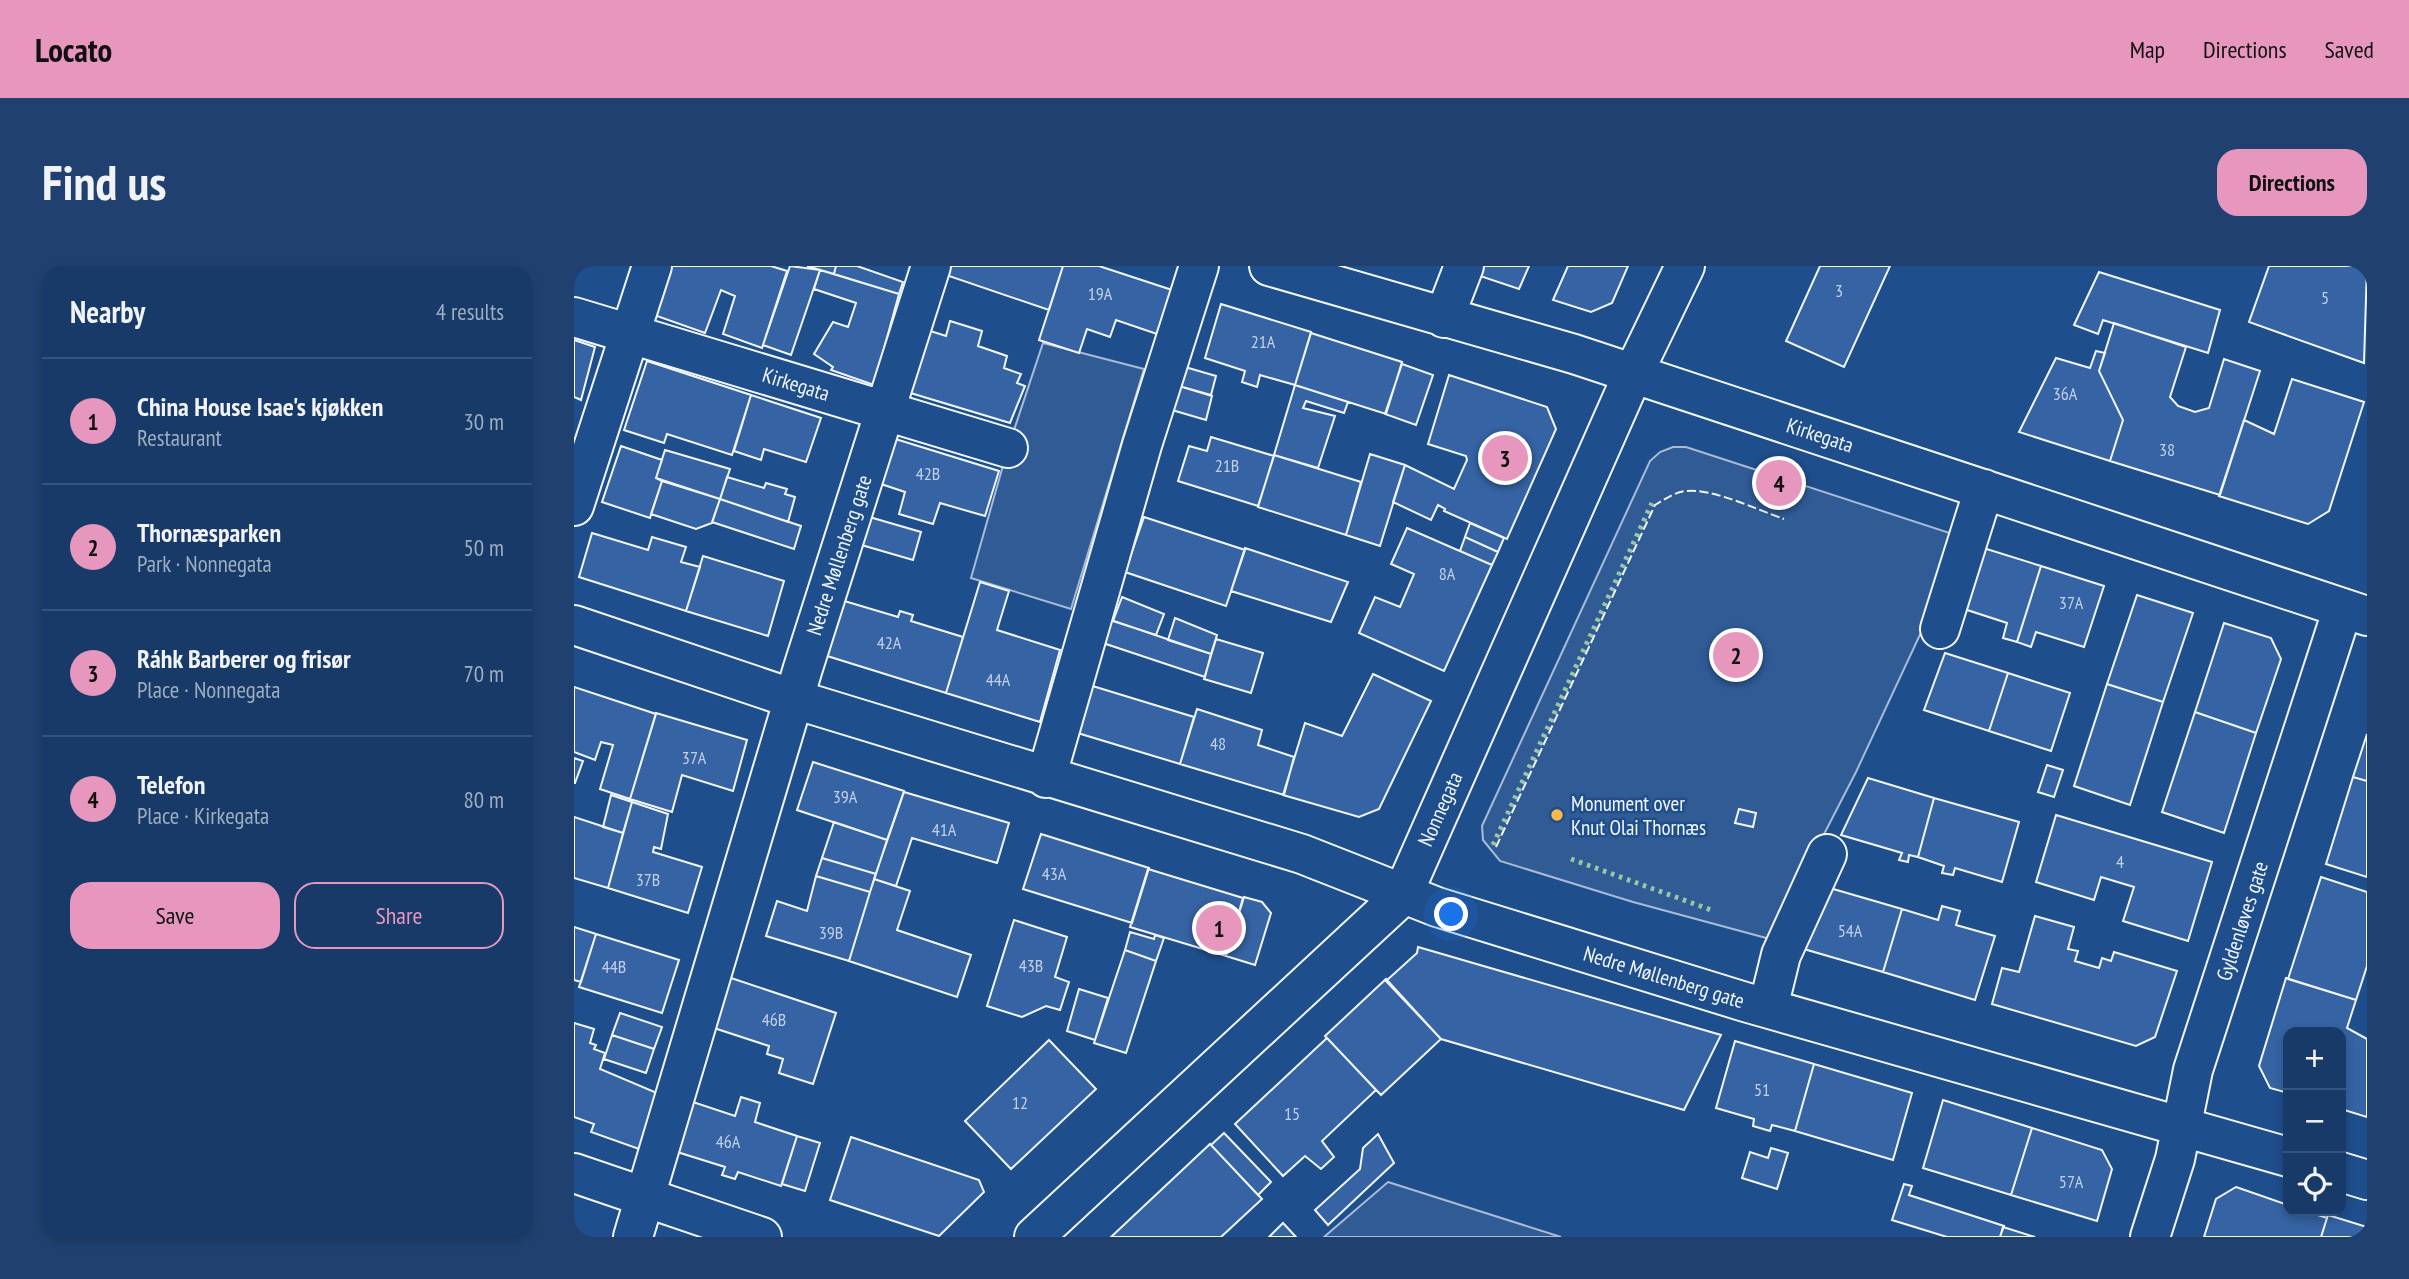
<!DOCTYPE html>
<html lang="en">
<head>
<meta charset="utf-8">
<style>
  :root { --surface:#173a69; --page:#20416f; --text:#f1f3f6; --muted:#9eadc0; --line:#36547d; --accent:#e797bd }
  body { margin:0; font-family:"PT Sans Narrow",sans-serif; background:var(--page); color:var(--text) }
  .controls { position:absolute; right:21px; bottom:21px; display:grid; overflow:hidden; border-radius:14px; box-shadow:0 4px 10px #0003 }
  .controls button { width:63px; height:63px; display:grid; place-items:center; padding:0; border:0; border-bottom:2px solid var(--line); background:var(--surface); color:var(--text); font:35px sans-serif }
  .you { position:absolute; left:878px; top:649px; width:24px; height:24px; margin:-18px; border:5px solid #fff; border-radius:50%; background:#1a73e8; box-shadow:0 0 0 10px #1a73e833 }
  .badge { display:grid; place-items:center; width:46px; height:46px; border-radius:50%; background:var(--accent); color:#111; font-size:23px; font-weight:700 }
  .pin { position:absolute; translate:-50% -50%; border:4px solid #fff; box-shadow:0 2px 7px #0006 }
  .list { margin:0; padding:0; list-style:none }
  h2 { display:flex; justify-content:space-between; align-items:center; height:91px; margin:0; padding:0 28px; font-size:30px }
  h2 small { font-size:23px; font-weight:400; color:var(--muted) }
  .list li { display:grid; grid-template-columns:46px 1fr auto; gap:21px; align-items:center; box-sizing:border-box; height:126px; padding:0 28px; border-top:2px solid var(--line) }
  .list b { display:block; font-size:26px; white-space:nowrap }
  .list p { margin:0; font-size:23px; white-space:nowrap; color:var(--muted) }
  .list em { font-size:23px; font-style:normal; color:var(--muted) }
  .actions { display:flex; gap:14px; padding:21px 28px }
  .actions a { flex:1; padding:16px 0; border:2px solid var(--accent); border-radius:21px; text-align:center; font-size:24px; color:var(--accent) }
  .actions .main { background:var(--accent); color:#111 }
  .icon { flex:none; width:38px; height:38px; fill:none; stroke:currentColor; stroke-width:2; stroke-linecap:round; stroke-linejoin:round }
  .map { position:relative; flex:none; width:1793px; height:971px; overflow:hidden; border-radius:21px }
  header { display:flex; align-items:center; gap:42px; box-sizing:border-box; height:98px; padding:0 35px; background:var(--accent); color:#111 }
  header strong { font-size:33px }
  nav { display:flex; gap:38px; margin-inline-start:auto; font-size:24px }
  .intro { display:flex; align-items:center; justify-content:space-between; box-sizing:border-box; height:168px; padding:0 42px }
  h1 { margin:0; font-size:49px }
  .button { padding:18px 32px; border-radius:21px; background:var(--accent); color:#111; font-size:24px; font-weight:700 }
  main { display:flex; gap:42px; padding:0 42px }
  aside { flex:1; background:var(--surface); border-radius:21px; box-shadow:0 4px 10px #0003 }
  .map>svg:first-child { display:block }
  .built { fill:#305b95; stroke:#a8bbd7; stroke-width:2 }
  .building { fill:#3563a3; stroke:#f2f6ff; stroke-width:2 }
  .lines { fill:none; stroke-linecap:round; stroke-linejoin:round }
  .minor-casing { stroke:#f2f6ff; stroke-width:42 }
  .minor { stroke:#1f4e8c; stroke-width:38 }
  .hedge { stroke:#97c8a6; stroke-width:5; stroke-dasharray:3.5 5; stroke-linecap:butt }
  .fence { stroke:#f2f6ff; stroke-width:2; stroke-dasharray:9 3.5; stroke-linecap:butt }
  .poi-dot { fill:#ffb74d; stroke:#1f4e8c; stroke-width:2.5 }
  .labels { text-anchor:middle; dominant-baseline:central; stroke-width:5; stroke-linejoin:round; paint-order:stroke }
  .number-label { font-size:18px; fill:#c3d1e8 }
  .street-label { font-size:21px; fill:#f2f6ff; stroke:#1f4e8c }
  .poi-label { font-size:21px; fill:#f2f6ff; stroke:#1f4e8c; text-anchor:start }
</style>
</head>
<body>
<header>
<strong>Locato</strong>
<nav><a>Map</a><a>Directions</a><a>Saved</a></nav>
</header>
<div class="intro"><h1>Find us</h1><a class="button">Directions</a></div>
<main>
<aside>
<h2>Nearby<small>4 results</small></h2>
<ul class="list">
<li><span class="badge">1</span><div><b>China House Isae's kjøkken</b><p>Restaurant</p></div><em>30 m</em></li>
<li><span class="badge">2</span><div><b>Thornæsparken</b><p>Park · Nonnegata</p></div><em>50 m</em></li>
<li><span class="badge">3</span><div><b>Ráhk Barberer og frisør</b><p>Place · Nonnegata</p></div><em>70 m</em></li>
<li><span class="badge">4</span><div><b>Telefon</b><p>Place · Kirkegata</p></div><em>80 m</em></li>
</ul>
<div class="actions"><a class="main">Save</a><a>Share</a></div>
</aside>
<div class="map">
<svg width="1793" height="971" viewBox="0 0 1793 971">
  <rect width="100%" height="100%" fill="#1f4e8c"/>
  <path class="built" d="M469,77L570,103L497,343L397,312L434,182Z
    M1099,181H1112L1391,272L1282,506L1196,673L1059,636L926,595L909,574L908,560L1076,195L1086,186Z
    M814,916L987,971H750Z"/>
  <path class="building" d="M97,0H197L213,5L188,82L149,68L161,30L147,24L131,67L80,49Z
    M216,0L246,4L217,89L189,79Z
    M233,0H262L260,8Z
    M262,0H283L329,16L325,28L260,8Z
    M372,0H489L475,44L369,8Z
    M489,0H525L598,24L583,68L542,54L536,71L513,63L505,87L465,74Z
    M910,0H955L945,23L906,10Z
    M994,0H1054L1038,37L1017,46L979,34Z
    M1246,0H1316L1270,101L1212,75Z
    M1695,0H1793L1790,97L1675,56Z
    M246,4L325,28L300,119L257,104L259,101L240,88L259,56L274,61L282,37L240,23Z
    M1525,6L1646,44L1634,87L1529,54L1524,68L1500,59Z
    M647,38L737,66L721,119L686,109L683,121L668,116L671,105L631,92Z
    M376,55L408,65L404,80L433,90L430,102L447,108L443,117L451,120L436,157L330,125L350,63L372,70Z
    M1540,57L1612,81L1596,131L1604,140L1621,146L1635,142L1650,93L1686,105L1646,229L1536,195L1549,154L1525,105Z
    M737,67L828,96L812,148L721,119Z
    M0,74L21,81L7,134L0,131Z
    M1522,85L1531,87L1525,105L1549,154L1536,195L1445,166L1482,92L1516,102Z
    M73,95L177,129L158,189L93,168L90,177L50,164Z
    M828,98L859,109L842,159L811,148Z
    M611,101L642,110L637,129L605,120Z
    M875,109L973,141L982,163L933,273L870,245L871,243L864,239L857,254L819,236L831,199L880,223L893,194L892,190L854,178Z
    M1718,113L1790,136L1755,245L1734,258L1645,230L1670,154L1700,168Z
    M721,119L774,136L770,147L732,135L729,142L761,150L744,202L700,189Z
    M605,120L638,130L632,154L598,144Z
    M177,129L247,152L232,196L190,183L187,194L160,185Z
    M315,171L425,205L411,250L366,237L359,258L325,248L331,226L301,216Z
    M637,171L700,190L684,240L604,215L615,180L633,185Z
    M47,180L88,194L82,212L88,215L76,252L28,236Z
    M91,184L156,203L146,233L82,212Z
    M796,188L831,199L806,280L772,269Z
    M700,189L787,216L772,269L684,241Z
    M153,211L190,222L192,217L213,223L211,228L221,231L214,256L146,233Z
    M88,215L146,233L138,257L122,263L77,248Z
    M146,233L227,260L220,283L138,256Z
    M292,250L347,266L339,294L284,278Z
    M570,251L671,284L652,340L551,306Z
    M896,257L930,272L924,286L891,271Z
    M833,262L918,299L870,405L785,367L801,331L826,341L840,308L817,298Z
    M18,267L74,284L78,271L112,281L107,296L126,301L112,345L5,311Z
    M891,271L924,286L918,299L886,285Z
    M1403,280L1467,300L1443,376L1429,372L1433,357L1384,341Z
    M671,282L774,316L757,356L657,325Z
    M129,290L210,315L194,370L112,345Z
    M1467,300L1530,320L1510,381L1462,366L1457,381L1443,376Z
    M406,316L435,325L423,364L486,384L466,456L372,427Z
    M1563,329L1619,347L1589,436L1533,418Z
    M548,331L590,348L582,369L539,355Z
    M267,334L324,351L326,345L339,349L337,355L389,371L372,427L250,389Z
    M601,352L643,369L637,388L594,374Z
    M534,353L637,388L631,411L526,376Z
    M1650,357L1697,372L1707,393L1682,467L1621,446Z
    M642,373L689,387L677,427L630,413Z
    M1371,387L1434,407L1415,465L1350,444Z
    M1434,407L1496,427L1477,485L1415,465Z
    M799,408L857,435L805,543L785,551L709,529L731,457L768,470Z
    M512,418L620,451L606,498L497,465Z
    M1533,418L1589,436L1556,539L1500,520Z
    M0,421L82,448L56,533L26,523L39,479L27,476L21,494L0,486Z
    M623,443L688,464L684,479L720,491L710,529L606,498Z
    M1621,446L1682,467L1650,567L1588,546Z
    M82,447L173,474L159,525L108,509L98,546L56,533Z
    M1793,468V515L1779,511Z
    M0,492L9,495L1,517H0Z
    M239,496L330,525L313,574L223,544Z
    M1473,499L1489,504L1480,531L1464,526Z
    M1779,511L1793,515V611L1752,598Z
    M1294,512L1360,532L1344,591L1335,589L1334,596L1325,594L1328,587L1267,569Z
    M330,526L435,557L423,597L338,572L322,620L300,613Z
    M37,529L58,536L49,567L29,561Z
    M1360,532L1445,556L1428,616L1381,602L1379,609L1368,607L1370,600L1344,591Z
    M58,536L94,548L87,583L80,581L79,586L128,601L114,647L34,622Z
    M1165,543L1182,547L1179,561L1161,557Z
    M1482,549L1638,596L1614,675L1549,655L1560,621L1527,611L1520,634L1462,616Z
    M0,551L49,567L34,622L0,612Z
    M260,556L313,574L302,608L248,592Z
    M467,568L575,602L558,657L449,623Z
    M248,592L302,608L296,626L242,610Z
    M574,603L669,632L652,690L556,661Z
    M242,610L296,626L275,695L192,670L203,635L233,645Z
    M1747,611L1793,626V700L1782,734L1714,713Z
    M300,613L336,625L323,664L397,689L383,731L275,695Z
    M1242,618L1328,643L1309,706L1223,681Z
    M670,631L688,636L697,647L681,699L652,690Z
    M1368,640L1386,645L1382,659L1421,670L1401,734L1309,706L1328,643L1364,654Z
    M1461,650L1500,661L1494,683L1504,685L1501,695L1525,702L1528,692L1537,695L1540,686L1603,705L1581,771L1562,780L1418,738L1428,702L1445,706Z
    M440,654L493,671L481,711L495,716L486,744L472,740L448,751L413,740Z
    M0,661L22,668L7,716L0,714Z
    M556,666L580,673L581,669L590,672L582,695L551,684Z
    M22,668L105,694L88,747L5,721Z
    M844,681L1147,769L1110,844L867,773L812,715L843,687Z
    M551,684L582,695L552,787L520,777Z
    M154,711L262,747L239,818L205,807L209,793L193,788L195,780L137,761Z
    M1712,712L1782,734L1773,762L1793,773V851L1767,843V766H1714V827L1696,822L1685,800Z
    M812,713L867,773L807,829L751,770Z
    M505,723L534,732L521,774L493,765Z
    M46,747L88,761L80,783L38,769Z
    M0,757L20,763L16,777L22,779L20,783L31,787L26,803L83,827L65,883L17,866L20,858L0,851Z
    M38,769L80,783L72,807L30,793Z
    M753,772L802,824L748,875L760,891L747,903L731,890L709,910L661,858Z
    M475,774L522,823L437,903L391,855Z
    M1161,775L1240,798L1221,865L1198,859L1196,865L1179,860L1180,853L1142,842Z
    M1240,798L1338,827L1319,894L1221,865Z
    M167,831L186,837L181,856L223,870L207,920L164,906L161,913L148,909L151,901L100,885L116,835L161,850Z
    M1369,834L1458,862L1437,929L1349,902Z
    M1458,862L1528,884L1538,903L1523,955L1437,929Z
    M650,867L697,916L684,929L637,879Z
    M804,868L820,897L754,959L741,944L786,903L789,882Z
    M223,870L246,877L231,925L208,918Z
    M277,871L405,914L410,926L365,970L256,934Z
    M636,878L688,933L647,971H537Z
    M1197,882L1214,887L1203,923L1168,912L1176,886L1194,892Z
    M1330,918L1338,920L1335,929L1430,960L1426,971H1373L1318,954Z
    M1662,921L1714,939V945H1732L1753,952L1747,971H1630L1642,933Z
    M1754,949L1793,961V971H1747Z
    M709,957L722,971H695Z
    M1429,961L1461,971H1426Z"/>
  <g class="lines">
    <g class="minor-casing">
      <path id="minor" d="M695,0L1000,88L1793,350
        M0,51L434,182
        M870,52L890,0
        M0,240L78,0
        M0,359L220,433L728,588L863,641L1171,736L1714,891
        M1366,363L1410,223
        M472,512L568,179L625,0
        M1194,742L1207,689L1253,588
        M1767,906L1793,914
        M0,907L188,971
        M59,971L229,402L357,0
        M460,971L828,630L1059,108L1111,0
        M1576,971L1601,893L1619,804L1769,342"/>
    </g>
    <use href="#minor" class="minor"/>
    <path class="hedge" d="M919,579L1078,237
      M997,593L1140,645"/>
    <path class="fence" d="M922,581L1081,239C1091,233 1101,226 1112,225C1138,222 1184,244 1210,253"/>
  </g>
  <circle class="poi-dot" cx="983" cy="549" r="7"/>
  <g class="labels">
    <g class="number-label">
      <text x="1265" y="24">3</text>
      <text x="526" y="27">19A</text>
      <text x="1751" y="31">5</text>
      <text x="689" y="75">21A</text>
      <text x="1491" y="127">36A</text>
      <text x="1593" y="183">38</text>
      <text x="653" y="199">21B</text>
      <text x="354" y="207">42B</text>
      <text x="873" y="307">8A</text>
      <text x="1497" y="336">37A</text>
      <text x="315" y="376">42A</text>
      <text x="424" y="413">44A</text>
      <text x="644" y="477">48</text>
      <text x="120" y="491">37A</text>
      <text x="271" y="530">39A</text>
      <text x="370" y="563">41A</text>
      <text x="1546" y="595">4</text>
      <text x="480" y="607">43A</text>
      <text x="74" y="613">37B</text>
      <text x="1276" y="664">54A</text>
      <text x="257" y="666">39B</text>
      <text x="457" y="699">43B</text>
      <text x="40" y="700">44B</text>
      <text x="200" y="753">46B</text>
      <text x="1188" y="823">51</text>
      <text x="446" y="836">12</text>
      <text x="718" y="847">15</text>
      <text x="154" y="875">46A</text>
      <text x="1497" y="915">57A</text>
    </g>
    <g class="street-label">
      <text transform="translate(222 118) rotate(17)">Kirkegata</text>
      <text transform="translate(1246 169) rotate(18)">Kirkegata</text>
      <text transform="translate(265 289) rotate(-72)">Nedre Møllenberg gate</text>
      <text transform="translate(866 543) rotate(-66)">Nonnegata</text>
      <text transform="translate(1668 655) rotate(-72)">Gyldenløves gate</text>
      <text transform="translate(1090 711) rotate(17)">Nedre Møllenberg gate</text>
    </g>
    <g class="poi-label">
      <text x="997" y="537">Monument over<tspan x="997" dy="24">Knut Olai Thornæs</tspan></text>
    </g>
  </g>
</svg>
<div class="controls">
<button>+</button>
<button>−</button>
<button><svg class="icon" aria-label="locate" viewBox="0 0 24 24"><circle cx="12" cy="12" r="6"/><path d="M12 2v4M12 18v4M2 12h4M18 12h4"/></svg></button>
</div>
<div class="you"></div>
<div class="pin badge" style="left:645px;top:662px">1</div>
<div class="pin badge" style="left:1162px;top:389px">2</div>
<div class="pin badge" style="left:931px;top:192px">3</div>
<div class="pin badge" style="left:1205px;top:217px">4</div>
</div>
</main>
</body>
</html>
